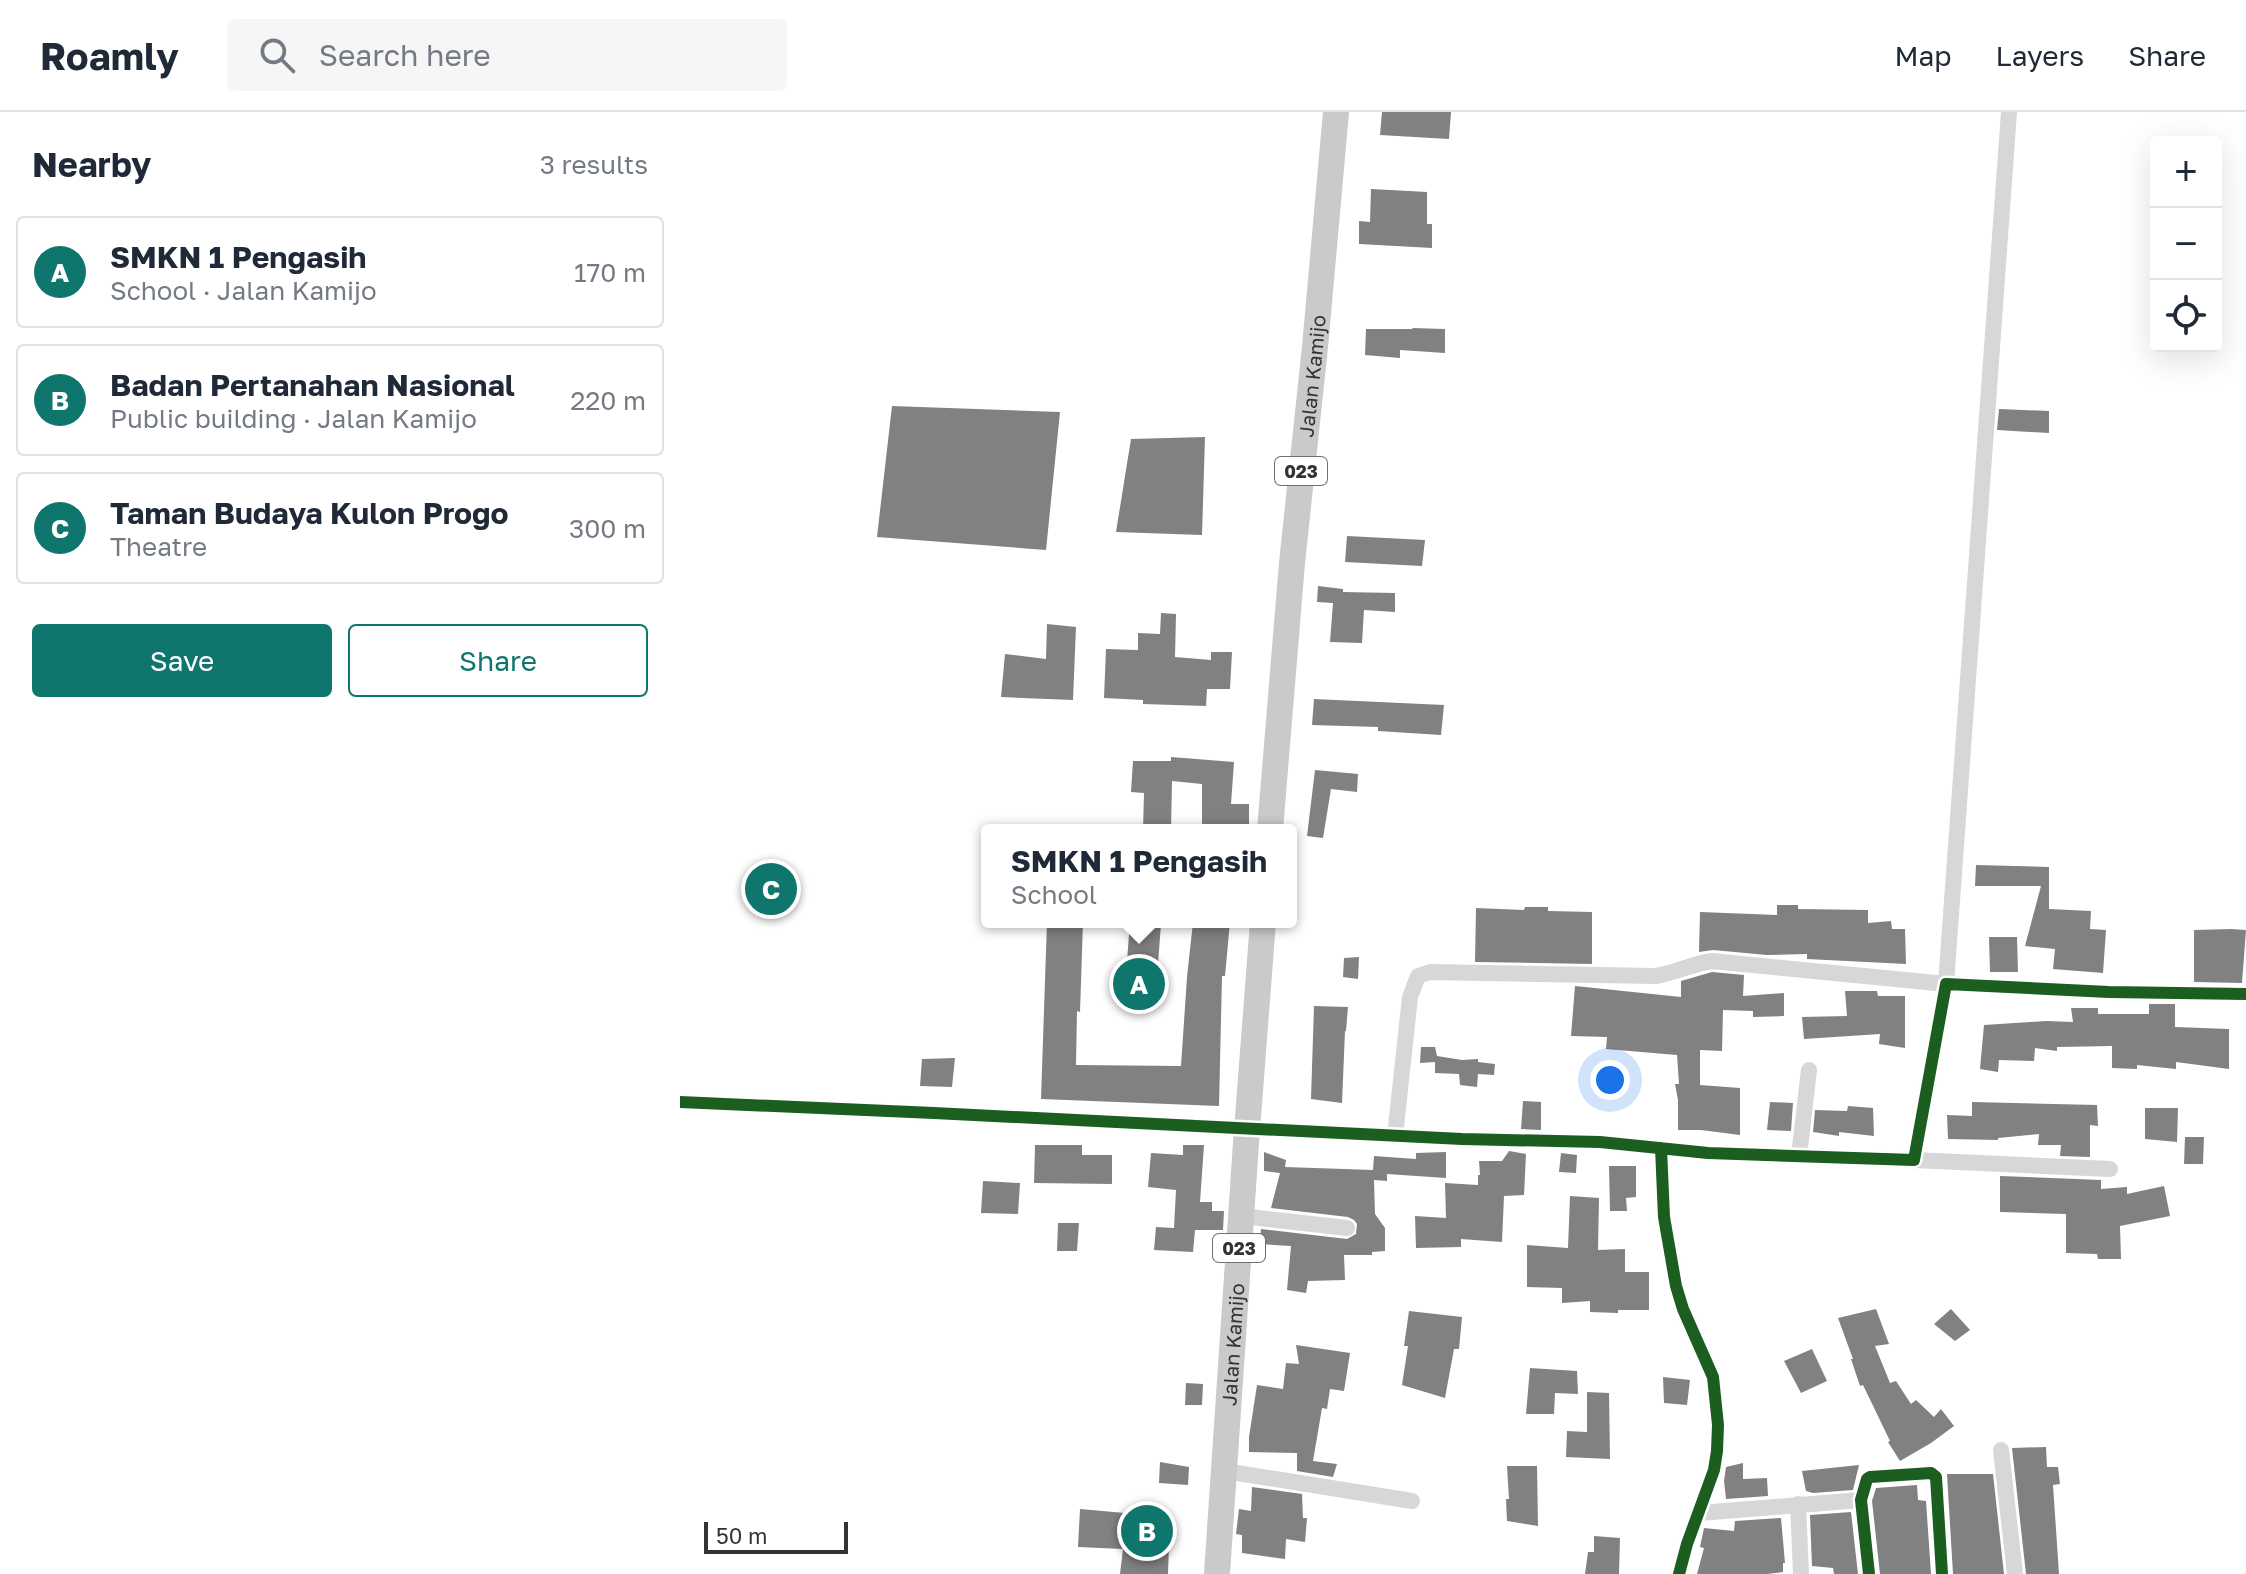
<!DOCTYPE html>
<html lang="en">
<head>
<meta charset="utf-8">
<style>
  :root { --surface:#fff; --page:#f6f6f7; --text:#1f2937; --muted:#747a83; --line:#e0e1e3; --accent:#0f766e }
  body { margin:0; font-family:"Golos Text",sans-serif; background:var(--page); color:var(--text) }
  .controls { position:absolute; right:24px; top:24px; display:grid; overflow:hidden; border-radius:8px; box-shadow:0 8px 32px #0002 }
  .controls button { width:72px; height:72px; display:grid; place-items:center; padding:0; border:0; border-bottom:2px solid var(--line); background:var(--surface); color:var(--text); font:40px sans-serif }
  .scale { position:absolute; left:24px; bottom:20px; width:144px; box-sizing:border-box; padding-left:8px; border:4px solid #333; border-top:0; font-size:22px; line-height:28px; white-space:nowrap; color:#333; -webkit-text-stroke:6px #fff; paint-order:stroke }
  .you { position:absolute; left:930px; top:968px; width:28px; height:28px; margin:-20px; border:6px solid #fff; border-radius:50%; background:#1a73e8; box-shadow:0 0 0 12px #1a73e833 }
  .badge { display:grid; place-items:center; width:52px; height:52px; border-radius:50%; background:var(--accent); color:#fff; font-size:26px; font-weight:700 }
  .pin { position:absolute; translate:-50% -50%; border:4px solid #fff; box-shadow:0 2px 8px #0006 }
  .popup { position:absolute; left:301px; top:712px; width:316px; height:104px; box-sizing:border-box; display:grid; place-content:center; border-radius:8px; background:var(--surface); filter:drop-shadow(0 2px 6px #0005); font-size:26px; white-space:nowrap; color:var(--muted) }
  .popup b { font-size:30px; color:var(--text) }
  .popup::after { content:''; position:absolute; left:50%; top:100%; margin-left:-16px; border:16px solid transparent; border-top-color:var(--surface) }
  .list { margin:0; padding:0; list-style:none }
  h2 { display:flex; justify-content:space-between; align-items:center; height:104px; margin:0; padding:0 32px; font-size:34px }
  h2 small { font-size:26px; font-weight:400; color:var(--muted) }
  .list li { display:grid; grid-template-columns:52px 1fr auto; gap:24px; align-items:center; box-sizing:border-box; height:112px; margin:0 16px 16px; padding:0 16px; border:2px solid var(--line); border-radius:8px }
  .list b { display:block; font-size:30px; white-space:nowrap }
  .list p { margin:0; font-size:26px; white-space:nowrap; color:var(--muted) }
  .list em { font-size:26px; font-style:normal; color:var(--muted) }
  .actions { display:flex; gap:16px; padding:24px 32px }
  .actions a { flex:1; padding:18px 0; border:2px solid var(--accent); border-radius:8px; text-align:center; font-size:28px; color:var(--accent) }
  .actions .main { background:var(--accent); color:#fff }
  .icon { flex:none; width:44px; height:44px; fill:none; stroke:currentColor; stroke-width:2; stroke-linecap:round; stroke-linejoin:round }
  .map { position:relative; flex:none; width:1566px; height:1462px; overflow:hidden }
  header { display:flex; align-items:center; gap:48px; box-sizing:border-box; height:112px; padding:0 40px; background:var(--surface); border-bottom:2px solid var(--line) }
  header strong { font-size:38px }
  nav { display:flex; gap:44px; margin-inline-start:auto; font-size:28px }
  .search { width:560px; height:72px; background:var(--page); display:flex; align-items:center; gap:20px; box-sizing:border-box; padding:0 28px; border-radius:8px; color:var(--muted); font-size:30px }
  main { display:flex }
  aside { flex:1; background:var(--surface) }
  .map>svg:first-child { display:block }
  .building { fill:#818181 }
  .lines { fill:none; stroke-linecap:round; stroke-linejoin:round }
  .minor { stroke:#d7d7d7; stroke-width:16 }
  .primary { stroke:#cacaca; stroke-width:26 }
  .cycleway-casing { stroke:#fff; stroke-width:17 }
  .cycleway { stroke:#1b5e20; stroke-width:12 }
  .labels { text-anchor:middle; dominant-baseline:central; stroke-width:8; stroke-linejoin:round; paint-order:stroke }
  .shield { fill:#fff; stroke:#707070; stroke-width:2 }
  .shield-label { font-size:18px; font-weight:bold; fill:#333 }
  .street-label { font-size:20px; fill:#333; stroke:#fff }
</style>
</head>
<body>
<header>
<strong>Roamly</strong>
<div class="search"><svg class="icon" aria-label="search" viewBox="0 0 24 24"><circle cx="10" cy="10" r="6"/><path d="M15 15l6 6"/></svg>Search here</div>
<nav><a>Map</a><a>Layers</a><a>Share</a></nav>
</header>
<main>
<aside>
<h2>Nearby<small>3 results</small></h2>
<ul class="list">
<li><span class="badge">A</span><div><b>SMKN 1 Pengasih</b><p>School · Jalan Kamijo</p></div><em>170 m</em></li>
<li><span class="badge">B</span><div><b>Badan Pertanahan Nasional</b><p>Public building · Jalan Kamijo</p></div><em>220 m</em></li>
<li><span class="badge">C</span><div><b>Taman Budaya Kulon Progo</b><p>Theatre</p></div><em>300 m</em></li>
</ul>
<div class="actions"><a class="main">Save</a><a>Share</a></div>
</aside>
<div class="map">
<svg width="1566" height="1462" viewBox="0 0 1566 1462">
  <rect width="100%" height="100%" fill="#fff"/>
  <path class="building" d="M702,0H771L769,27L700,23Z
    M691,77L747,80V112H752V136L679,132V109L690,110Z
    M733,216L765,217V241L720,238V246L685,243L686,217H732Z
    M212,294L380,300L366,438L197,425Z
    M1319,297L1369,299V321L1317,318Z
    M525,325L522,423L436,420L451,327Z
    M667,424L745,428L742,454L665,450Z
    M638,474L663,477V480L715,481V500L684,498L682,531L650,530L653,491L637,490Z
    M481,501L496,502L495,545L531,548V540H552L550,577H527L526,594L463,592V588L424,586L426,537L458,538V521L480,522Z
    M367,512L396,515L393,588L321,585L325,542L366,547Z
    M634,587L764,593L761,623L698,619V615L632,613Z
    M491,645L554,650L551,692H569V718H522V672L492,669L491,718H463L464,681L451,680L453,649H491Z
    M635,658L678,662L677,680L651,677L643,726L627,724Z
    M1296,753L1369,755V797L1411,799L1410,817L1426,818L1423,861L1373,857L1375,837L1345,834L1361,774H1295Z
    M1097,793H1118V797L1188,798V811L1211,809L1212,817H1225L1226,852L1127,847V842L1087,843L1033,838L1019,840L1020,800L1097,803Z
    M845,795H868V799L912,800V852L795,850L796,796L844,798Z
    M367,810H403L400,900L397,899L396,953L501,954L507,865L513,810H550L545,864H542L539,994L361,987Z
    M450,810L481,812L477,865L446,862Z
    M1551,817L1566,818L1562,871L1514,870V818Z
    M1309,825H1337L1338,860H1310Z
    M679,845L678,867L663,865L664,846Z
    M1032,860L1064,863L1063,884L1104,881V904L1073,905V899L1043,898L1042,939L1020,938V973L1060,976V1023L1021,1018H998V988L995,972H999L997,943L926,937L927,925L891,924L895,874L1001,885V869Z
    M1165,879H1197L1198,884H1225V936L1199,932L1200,922L1124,927L1122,905L1167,904Z
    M1469,892H1495V915L1549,917V957L1496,950V957L1457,953V957L1432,956V934L1377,935V939L1355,936L1354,949L1319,948L1318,960L1300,957L1304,913L1366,909L1393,910L1391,896H1418V902H1469Z
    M634,894L668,895L666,919H665L662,991L631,987Z
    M741,935H755L757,944L782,948L798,947V950L815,952L814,963L798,962L797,975L780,973L779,962L755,961V950L740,951Z
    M275,946L272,975L240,974L242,947Z
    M843,989L861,990V1018L841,1017Z
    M1090,990L1113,991L1111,1019L1087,1018Z
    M1292,990L1417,993L1418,1014L1410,1013V1045L1380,1044L1381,1033H1358L1359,1022L1318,1026V1028L1268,1027L1267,1003L1292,1004Z
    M1168,994L1193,996L1194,1024L1159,1020V1024L1133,1020L1135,998L1167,999Z
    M1465,996H1498L1497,1030L1465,1027Z
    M1505,1025H1524L1523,1052H1504Z
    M355,1033H402V1043H432V1072L354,1071Z
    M503,1033H524L520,1090H532V1099H544L543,1118H515L513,1140L474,1138L476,1115L494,1116L496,1078L468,1075L471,1041L503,1043Z
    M829,1039L846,1042L844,1083L824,1084L822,1130L781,1127V1135L736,1136L735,1104L766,1106L765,1071L798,1073V1063H800L799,1049H822Z
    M584,1040L606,1048L605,1055L693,1058L694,1044L736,1047V1041L766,1040V1066L707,1062V1069L694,1068L695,1102L705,1116V1139L692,1140V1143H664L665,1168L628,1169L626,1181L607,1178L611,1134L580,1132L581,1117L667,1127L676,1122L677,1112L674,1108L668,1105L591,1096L600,1061L584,1059Z
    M881,1041L897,1043L896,1061L879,1060Z
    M929,1054H956V1085L946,1086L947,1099H930Z
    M1320,1064L1421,1068V1077L1447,1075V1082L1484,1074L1490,1104L1440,1114L1441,1147H1418L1417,1142L1386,1141V1102L1320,1100Z
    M303,1069L340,1071L338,1102L301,1101Z
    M890,1084L919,1086L918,1138L945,1137V1160H969V1198H938V1201L910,1200V1189L882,1191V1176L847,1175V1133L888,1136Z
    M378,1111H399L397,1139H377Z
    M1196,1197L1209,1232L1195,1234L1210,1271L1216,1269L1231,1292L1236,1288L1254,1305L1261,1297L1274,1314L1251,1331L1220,1349L1208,1330L1210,1329L1183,1273L1180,1274L1171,1247H1173L1158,1206Z
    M1271,1197L1290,1218L1275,1229L1254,1212Z
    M729,1199L782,1205L779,1237H774L765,1286L722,1273L728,1234H724Z
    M616,1233L670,1241L664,1279L650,1277L647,1297L642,1296L633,1349L657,1352L653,1365L617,1359V1341L569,1340V1325L577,1273L603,1277L606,1251L619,1252Z
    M1132,1237L1147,1269L1121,1281L1104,1249Z
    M850,1256L897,1259L898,1282L875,1281L874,1302H846Z
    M983,1265L1010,1268L1007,1293L984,1291Z
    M506,1271L523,1272L522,1293H505Z
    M907,1280L929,1281L930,1347L886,1345L887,1319L907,1320Z
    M1366,1335L1367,1355H1378L1380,1372L1373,1373L1379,1462H1346L1332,1336Z
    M480,1350L509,1355L508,1373L479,1371Z
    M1063,1351V1367L1087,1366L1088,1384L1046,1387L1044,1369L1046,1355Z
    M1179,1353L1173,1378L1133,1381L1126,1379L1122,1359Z
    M827,1354H857L858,1414L827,1409L826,1387H829Z
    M1267,1362H1313L1324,1462H1273Z
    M1237,1373L1238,1388L1246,1389L1251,1462H1200L1192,1389L1196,1376Z
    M572,1375L622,1382L623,1406H627L625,1430L606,1427L605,1447L562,1441V1423L556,1422L559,1397L571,1399Z
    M400,1397L490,1405L488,1462H440L443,1437L398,1435Z
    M1171,1400L1178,1462H1154L1153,1456L1132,1454L1130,1403Z
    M1101,1406L1105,1451H1103V1460L1087,1462H1017L1024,1436L1020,1435L1024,1416L1054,1419L1055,1409Z
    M914,1424L940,1426L939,1462H905L908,1440H914Z"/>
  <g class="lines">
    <path class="minor" d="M0,990L254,1001L782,1027L920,1030L1028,1041L1234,1048L1266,872L1429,880L1566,882
      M715,1024L730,885L738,864L750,860L976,864C995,861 1012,852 1032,849L1266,872L1329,0
      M981,1036L984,1105L996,1174L1003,1197L1033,1265L1038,1313L1037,1339L1034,1358L1007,1432L999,1462
      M1119,1044L1129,958
      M1234,1048L1430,1057
      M562,1104L667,1116
      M1321,1338L1335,1462
      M545,1359L732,1389
      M1118,1392L1121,1462
      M1020,1401L1181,1388
      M1189,1462L1181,1388L1187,1367L1190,1365L1251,1361L1256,1365L1262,1462"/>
    <g class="primary">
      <path id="s1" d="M590,718L612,451L635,235L656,0"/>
      <path id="s2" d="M537,1462L566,1031L583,810"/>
    </g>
    <g class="cycleway-casing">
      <path id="cycleway" d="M0,990L254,1001L782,1027L920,1030L1028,1041L1234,1048L1266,872L1429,880L1566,882
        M981,1036L984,1105L996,1174L1003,1197L1033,1265L1038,1313L1037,1339L1034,1358L1007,1432L999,1462
        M1189,1462L1181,1388L1187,1367L1190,1365L1251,1361L1256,1365L1262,1462"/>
    </g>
    <use href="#cycleway" class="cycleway"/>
  </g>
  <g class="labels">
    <g class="shield">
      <rect x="595" y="345" width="52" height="28" rx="6"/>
      <rect x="533" y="1122" width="52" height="28" rx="6"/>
    </g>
    <g class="shield-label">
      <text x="621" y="359">023</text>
      <text x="559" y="1136">023</text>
    </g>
    <g class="street-label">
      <text stroke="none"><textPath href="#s1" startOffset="456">Jalan Kamijo</textPath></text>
      <text stroke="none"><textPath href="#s2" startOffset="230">Jalan Kamijo</textPath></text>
    </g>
  </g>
</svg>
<div class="controls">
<button>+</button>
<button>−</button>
<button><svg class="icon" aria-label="locate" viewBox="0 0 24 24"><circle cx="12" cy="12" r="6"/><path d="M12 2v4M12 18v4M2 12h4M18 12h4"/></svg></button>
</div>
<div class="scale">50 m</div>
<div class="you"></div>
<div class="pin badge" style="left:459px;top:872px">A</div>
<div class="popup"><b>SMKN 1 Pengasih</b>School</div>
<div class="pin badge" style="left:467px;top:1419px">B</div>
<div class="pin badge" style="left:91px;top:777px">C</div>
</div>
</main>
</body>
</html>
